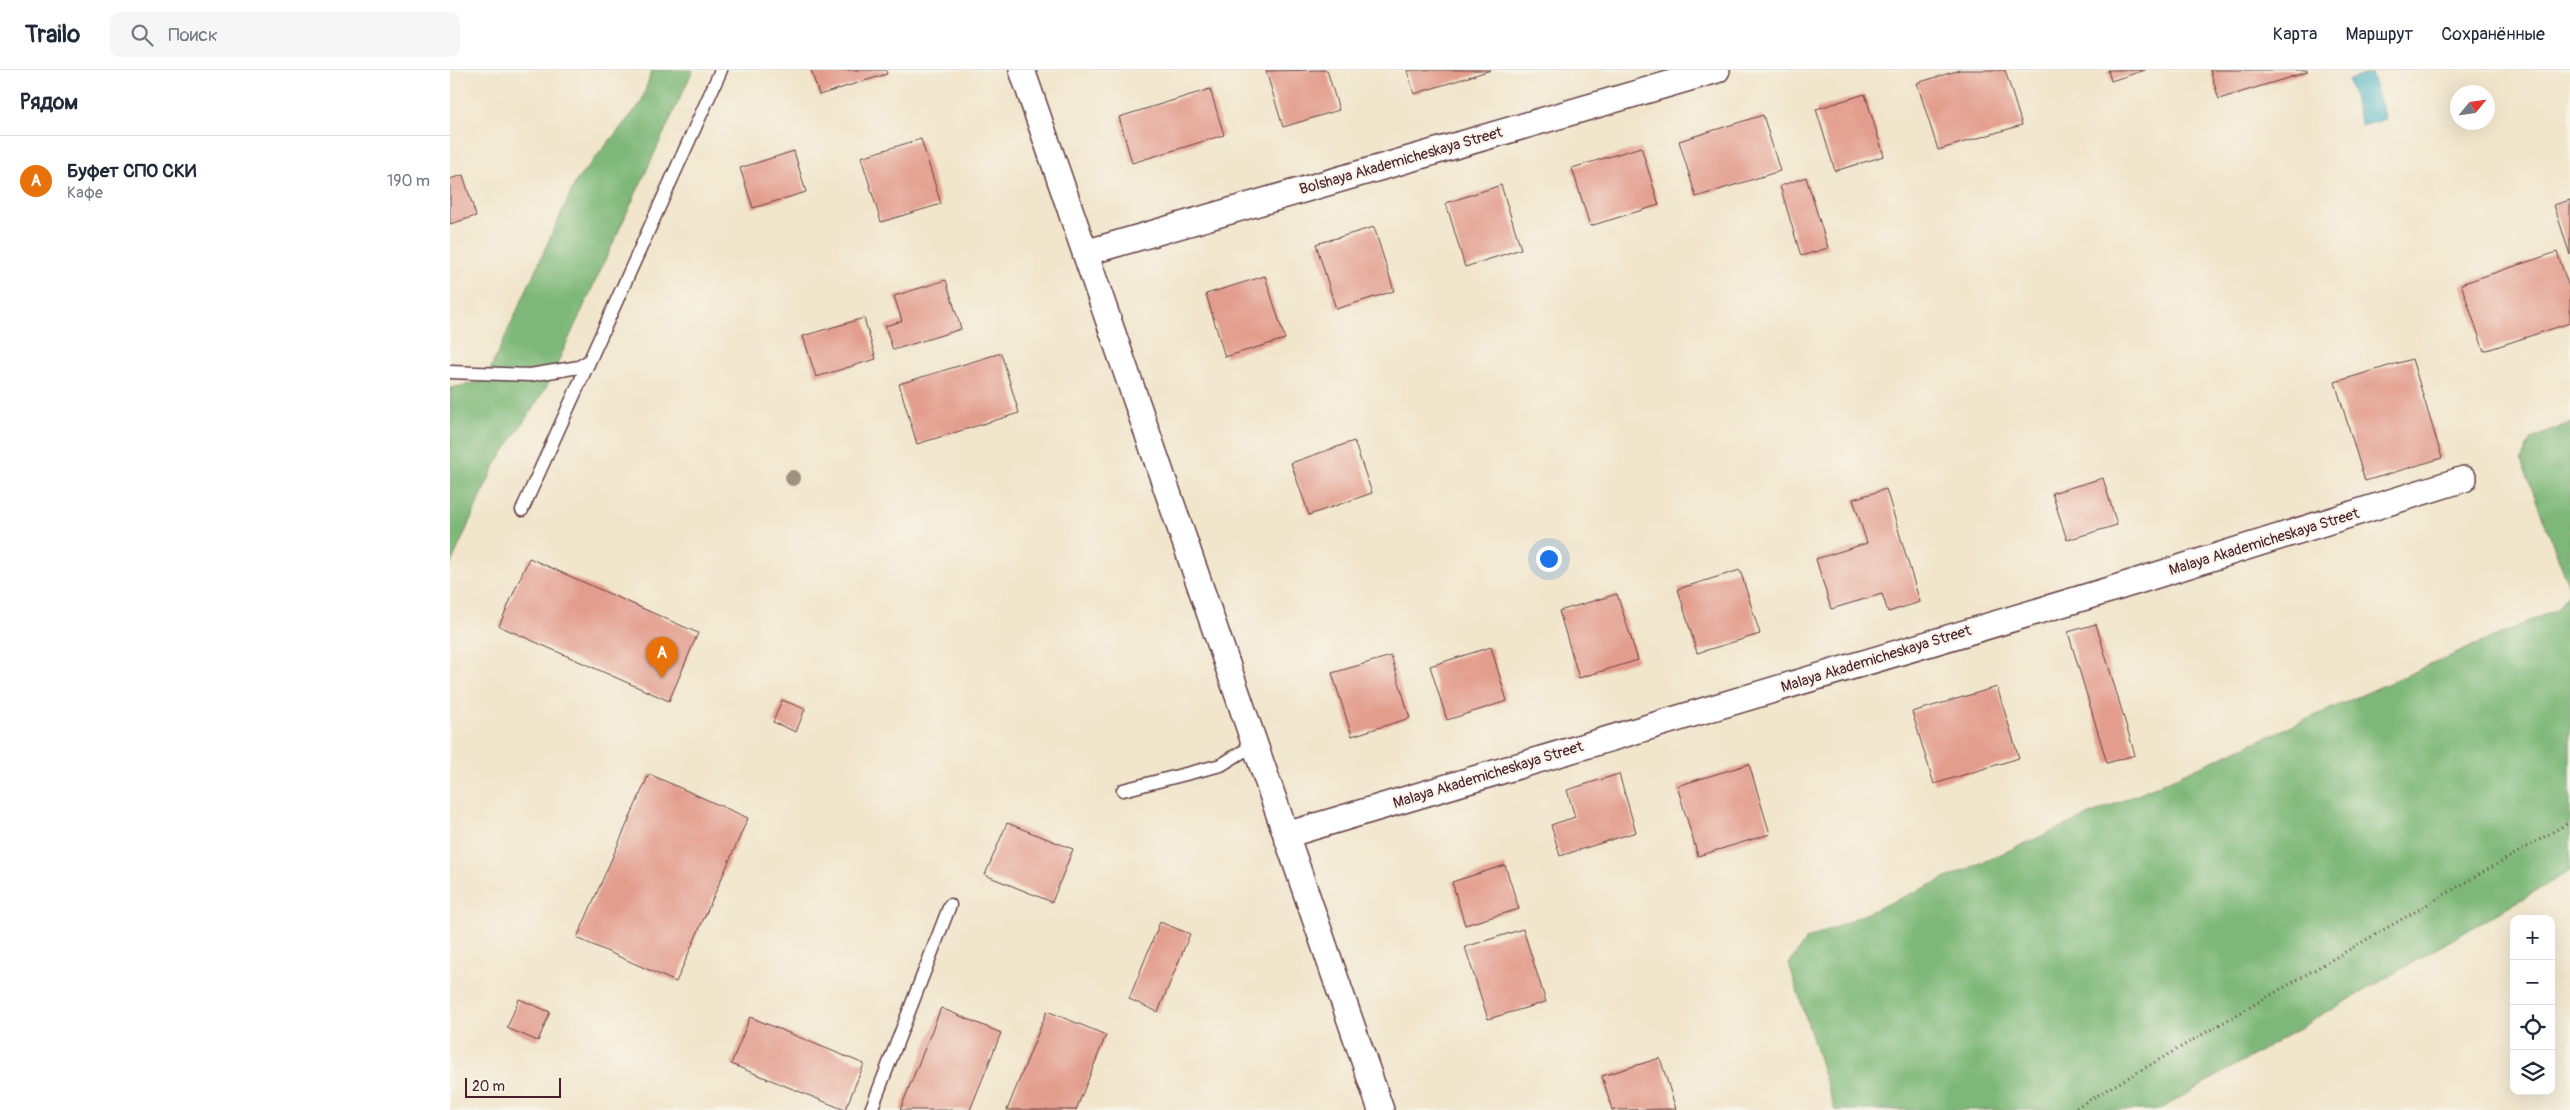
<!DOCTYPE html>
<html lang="ru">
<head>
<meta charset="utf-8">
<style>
  :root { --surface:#fff; --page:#f6f6f7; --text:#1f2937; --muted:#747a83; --line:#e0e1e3; --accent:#d1495b }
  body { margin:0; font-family:Pangolin,sans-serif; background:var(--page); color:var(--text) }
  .controls { position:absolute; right:15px; bottom:15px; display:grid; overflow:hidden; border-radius:10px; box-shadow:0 5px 20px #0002 }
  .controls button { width:45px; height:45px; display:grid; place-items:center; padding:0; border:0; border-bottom:1px solid var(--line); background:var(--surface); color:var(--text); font:25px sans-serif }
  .compass { position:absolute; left:2000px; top:15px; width:45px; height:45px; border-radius:50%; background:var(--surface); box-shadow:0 5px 20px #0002; rotate:61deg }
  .scale { position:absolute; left:15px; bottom:12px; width:96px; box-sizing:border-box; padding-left:5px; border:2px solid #4a1f2b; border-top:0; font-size:14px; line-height:18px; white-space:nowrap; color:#4a1f2b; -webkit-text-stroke:4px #f7f3e8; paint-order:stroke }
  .you { position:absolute; left:1098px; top:488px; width:18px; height:18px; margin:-12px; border:4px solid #fff; border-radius:50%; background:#1a73e8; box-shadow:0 0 0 8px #1a73e833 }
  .badge { display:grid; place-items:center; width:32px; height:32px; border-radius:50%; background:var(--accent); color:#fff; font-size:16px; font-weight:700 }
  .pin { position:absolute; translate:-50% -41px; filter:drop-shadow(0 1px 2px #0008) }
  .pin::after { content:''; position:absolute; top:26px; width:18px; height:15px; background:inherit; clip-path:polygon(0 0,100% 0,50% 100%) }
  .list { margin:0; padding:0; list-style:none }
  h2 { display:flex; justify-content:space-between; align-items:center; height:65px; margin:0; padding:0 20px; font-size:21px }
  h2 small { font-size:16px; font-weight:400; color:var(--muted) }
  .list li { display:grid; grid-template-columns:32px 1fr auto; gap:15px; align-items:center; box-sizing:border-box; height:90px; padding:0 20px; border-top:1px solid var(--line) }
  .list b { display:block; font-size:19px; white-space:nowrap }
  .list p { margin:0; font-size:16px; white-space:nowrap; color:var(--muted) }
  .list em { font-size:16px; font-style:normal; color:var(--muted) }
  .icon { flex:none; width:28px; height:28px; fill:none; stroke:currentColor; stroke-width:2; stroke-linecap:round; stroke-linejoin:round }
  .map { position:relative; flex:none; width:2120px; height:1040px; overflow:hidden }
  header { display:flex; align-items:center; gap:30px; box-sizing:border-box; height:70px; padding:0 25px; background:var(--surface); border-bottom:1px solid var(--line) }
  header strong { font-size:24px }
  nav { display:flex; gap:28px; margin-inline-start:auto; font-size:18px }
  .search { width:350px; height:45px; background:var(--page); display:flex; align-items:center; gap:12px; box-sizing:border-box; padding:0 18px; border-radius:10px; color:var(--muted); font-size:19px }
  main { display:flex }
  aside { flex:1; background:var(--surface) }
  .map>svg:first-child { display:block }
  .forest { fill:#7eb878; stroke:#646c52 }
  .water { fill:#45b1c2; stroke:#486876 }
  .building { fill:#e39d8d }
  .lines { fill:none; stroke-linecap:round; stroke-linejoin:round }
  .lane-casing { stroke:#633d43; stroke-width:15 }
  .street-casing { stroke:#633d43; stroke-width:28 }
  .path { stroke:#633d43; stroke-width:3; stroke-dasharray:1 4; stroke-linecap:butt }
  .lane { stroke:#fff; stroke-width:12 }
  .street { stroke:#fff; stroke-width:25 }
  .tree { fill:#a19180 }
  .labels { text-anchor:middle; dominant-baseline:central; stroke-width:4.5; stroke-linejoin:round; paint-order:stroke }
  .street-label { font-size:15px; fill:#4a1f2b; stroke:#f7f3e8 }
</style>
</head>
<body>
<header>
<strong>Trailo</strong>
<div class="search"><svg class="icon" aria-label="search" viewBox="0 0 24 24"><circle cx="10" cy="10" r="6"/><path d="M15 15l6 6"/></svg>Поиск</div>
<nav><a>Карта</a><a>Маршрут</a><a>Сохранённые</a></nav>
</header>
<main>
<aside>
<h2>Рядом<small></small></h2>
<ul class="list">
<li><span class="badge" style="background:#e8710a">A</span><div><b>Буфет СПО СКИ</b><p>Кафе</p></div><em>190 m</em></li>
</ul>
</aside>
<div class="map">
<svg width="2120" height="1040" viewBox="0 0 2120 1040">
  <rect width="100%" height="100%" fill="#f7f3e8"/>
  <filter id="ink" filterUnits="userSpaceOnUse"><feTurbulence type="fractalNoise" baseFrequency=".02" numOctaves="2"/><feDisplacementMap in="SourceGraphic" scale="10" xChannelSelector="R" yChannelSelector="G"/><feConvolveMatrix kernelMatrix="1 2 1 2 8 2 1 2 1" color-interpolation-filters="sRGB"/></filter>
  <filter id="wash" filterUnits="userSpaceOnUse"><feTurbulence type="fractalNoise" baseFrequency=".0096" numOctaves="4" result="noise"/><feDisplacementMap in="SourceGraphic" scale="20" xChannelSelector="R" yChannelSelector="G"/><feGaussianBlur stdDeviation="1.12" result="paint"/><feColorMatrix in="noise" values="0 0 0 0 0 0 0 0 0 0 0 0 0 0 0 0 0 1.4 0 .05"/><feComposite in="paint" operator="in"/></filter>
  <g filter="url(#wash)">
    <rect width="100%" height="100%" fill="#f1e5cb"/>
    <path class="forest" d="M202,0H243L96,318L45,395L0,496V318L35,311L126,111L191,33Z
      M2120,353V519L2071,390L2081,369Z
      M2120,520V801L1709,1040H1385L1339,894L1356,870L2107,539Z"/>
    <path class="water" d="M1921,3L1936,49L1912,56L1898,10Z"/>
    <g id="blocks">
      <path class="building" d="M361,0H436L437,4L369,25Z
        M877,0L889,40L833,57L816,1Z
        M957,0H1041L964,24Z
        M1510,0H1555L1572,55L1488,80L1467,13Z
        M1658,0H1695L1661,11Z
        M1760,0H1857V2L1769,29Z
        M760,19L774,65L682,93L669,47Z
        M1415,24L1434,86L1385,101L1366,39Z
        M1313,45L1330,101L1246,127L1229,71Z
        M471,69L491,134L431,152L411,87Z
        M1191,77L1209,135L1140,156L1122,98Z
        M344,81L356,122L303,138L290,98Z
        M13,105L26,146L0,154V109Z
        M1356,107L1378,178L1351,186L1330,116Z
        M1051,115L1071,179L1015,197L996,133Z
        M2120,130V185L2104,135Z
        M924,157L944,221L886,239L866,174Z
        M2107,182L2120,220V253L2034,281L2011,214Z
        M815,206L835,269L775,287L756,224Z
        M496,210L511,259L443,280L435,256L452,251L444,226Z
        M414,248L426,289L366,307L353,266Z
        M551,283L569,343L467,374L449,314Z
        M1962,289L1992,388L1915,411L1885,312Z
        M904,371L922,423L859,445L841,393Z
        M1653,408L1667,455L1617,470L1602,423Z
        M1436,419L1470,532L1438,542L1432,524L1381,539L1366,489L1417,473L1403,429Z
        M79,488L248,563L219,631L49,556Z
        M1290,500L1310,564L1247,583L1228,519Z
        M1167,524L1188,590L1129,608L1109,541Z
        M1646,554L1685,685L1657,693L1618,562Z
        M1041,577L1057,631L997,650L980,596Z
        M941,586L960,648L902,666L882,603Z
        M1547,617L1569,688L1484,714L1462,642Z
        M332,630L355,639L346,662L323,652Z
        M1299,694L1320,764L1248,786L1227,716Z
        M199,704L298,748L226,912L127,868Z
        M1169,704L1186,762L1110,786L1101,755L1125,747L1117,720Z
        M557,753L623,779L602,832L535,805Z
        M1055,795L1069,839L1015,855L1002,812Z
        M710,852L740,864L708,942L679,929Z
        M1073,859L1096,932L1038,949L1015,877Z
        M69,929L100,942L88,971L57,958Z
        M491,938L551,963L520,1040H450Z
        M597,941L656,965L626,1040H557Z
        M300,947L414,994L395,1040L281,994Z
        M1210,988L1226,1039L1162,1040L1152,1006Z"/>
    </g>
  </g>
  <g filter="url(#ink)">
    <use href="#blocks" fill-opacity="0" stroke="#633d43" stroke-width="1"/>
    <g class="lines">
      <g class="lane-casing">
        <path id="lane" d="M0,302L80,305L129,297L139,291
          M72,440L271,0
          M673,720L771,695L805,674
          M421,1040L500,835"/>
      </g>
      <g class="street-casing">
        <path id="street" d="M572,0L931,1040
          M635,183L1267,0
          M836,765L1659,520L2014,409"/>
      </g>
      <path class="path" d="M1622,1040L2120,752"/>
      <use href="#lane" class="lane"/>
      <use href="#street" class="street"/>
    </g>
    <circle class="tree" cx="343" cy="408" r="8"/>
  </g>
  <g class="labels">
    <g class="street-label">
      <text transform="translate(951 91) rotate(-16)">Bolshaya Akademicheskaya Street</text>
      <text transform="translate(1814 472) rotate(-17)">Malaya Akademicheskaya Street</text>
      <text transform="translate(1426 589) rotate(-17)">Malaya Akademicheskaya Street</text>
      <text transform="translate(1038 705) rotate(-17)">Malaya Akademicheskaya Street</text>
    </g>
  </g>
</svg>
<div class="controls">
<button>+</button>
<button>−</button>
<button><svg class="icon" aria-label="locate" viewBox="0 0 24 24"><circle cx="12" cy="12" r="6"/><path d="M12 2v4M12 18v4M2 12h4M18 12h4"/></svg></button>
<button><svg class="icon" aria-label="layers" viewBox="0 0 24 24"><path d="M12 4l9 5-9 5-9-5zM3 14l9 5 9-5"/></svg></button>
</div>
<svg class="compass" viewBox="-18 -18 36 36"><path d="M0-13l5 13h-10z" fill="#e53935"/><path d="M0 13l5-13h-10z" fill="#747a83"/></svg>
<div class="scale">20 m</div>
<div class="you"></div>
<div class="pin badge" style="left:212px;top:608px;background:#e8710a">A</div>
</div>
</main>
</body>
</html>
